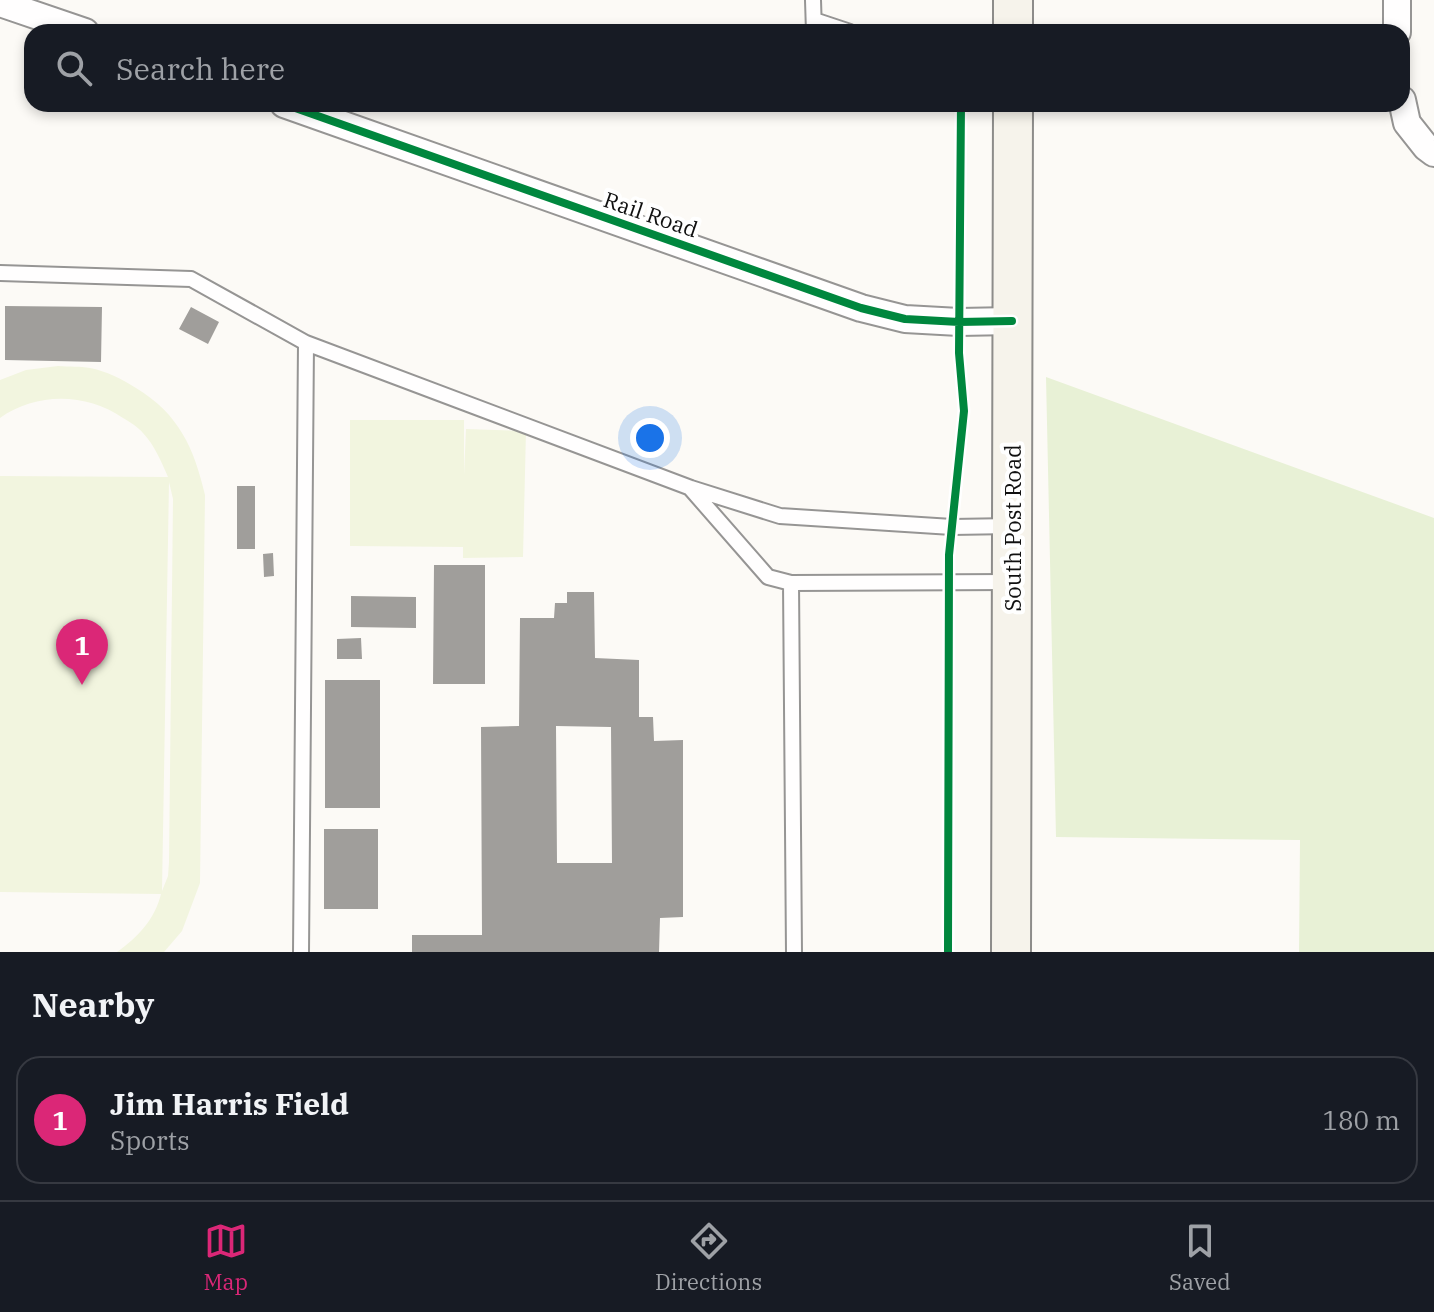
<!DOCTYPE html>
<html lang="en">
<head>
<meta charset="utf-8">
<style>
  :root { --surface:#171b24; --page:#20242c; --text:#f1f3f6; --muted:#9ea1a6; --line:#363941; --accent:#db2777 }
  body { margin:0; font-family:"IBM Plex Serif",serif; background:var(--page); color:var(--text) }
  .you { position:absolute; left:650px; top:438px; width:28px; height:28px; margin:-20px; border:6px solid #fff; border-radius:50%; background:#1a73e8; box-shadow:0 0 0 12px #1a73e833 }
  .badge { display:grid; place-items:center; width:52px; height:52px; border-radius:50%; background:var(--accent); color:#fff; font-size:26px; font-weight:700 }
  .pin { position:absolute; translate:-50% -66px; filter:drop-shadow(0 2px 4px #0008) }
  .pin::after { content:''; position:absolute; top:42px; width:28px; height:24px; background:inherit; clip-path:polygon(0 0,100% 0,50% 100%) }
  .list { margin:0; padding:0; list-style:none }
  h2 { display:flex; justify-content:space-between; align-items:center; height:104px; margin:0; padding:0 32px; font-size:34px }
  h2 small { font-size:26px; font-weight:400; color:var(--muted) }
  .list li { display:grid; grid-template-columns:52px 1fr auto; gap:24px; align-items:center; box-sizing:border-box; height:128px; margin:0 16px 16px; padding:0 16px; border:2px solid var(--line); border-radius:24px }
  .list b { display:block; font-size:30px; white-space:nowrap }
  .list p { margin:0; font-size:26px; white-space:nowrap; color:var(--muted) }
  .list em { font-size:26px; font-style:normal; color:var(--muted) }
  .icon { flex:none; width:44px; height:44px; fill:none; stroke:currentColor; stroke-width:2; stroke-linecap:round; stroke-linejoin:round }
  .map { position:relative; flex:none; width:1434px; height:952px; overflow:hidden }
  .search { position:absolute; background:var(--surface); box-shadow:0 4px 12px #0003; left:24px; right:24px; top:24px; height:88px; display:flex; align-items:center; gap:20px; box-sizing:border-box; padding:0 28px; border-radius:24px; color:var(--muted); font-size:30px }
  .sheet { height:248px; background:var(--surface) }
  nav { display:flex; justify-content:space-around; align-items:center; box-sizing:border-box; height:112px; border-top:2px solid var(--line); background:var(--surface); font-size:22px; color:var(--muted) }
  nav a { display:grid; justify-items:center; gap:4px }
  nav .on { color:var(--accent) }
  .map>svg:first-child { display:block }
  .green { fill:#e8f1d6 }
  .pitch { fill:#f2f5df; fill-rule:evenodd }
  .building { fill:#a09e9b; fill-rule:evenodd }
  .lines { fill:none; stroke-linecap:round; stroke-linejoin:round }
  .lane-casing { stroke:#969594; stroke-width:18 }
  .street-casing { stroke:#969594; stroke-width:30 }
  .secondary-casing { stroke:#8d8c8a; stroke-width:42 }
  .lane { stroke:#fffefe; stroke-width:14 }
  .street { stroke:#fffefe; stroke-width:26 }
  .secondary { stroke:#f6f3eb; stroke-width:38 }
  .cycleway-casing { stroke:#fff; stroke-width:13 }
  .cycleway { stroke:#00873e; stroke-width:8 }
  .labels { text-anchor:middle; dominant-baseline:central; stroke-width:8; stroke-linejoin:round; paint-order:stroke }
  .street-label { font-size:22px; fill:#101010; stroke:#fff }
</style>
</head>
<body>
<div class="map">
<svg width="1434" height="952" viewBox="0 0 1434 952">
  <rect width="100%" height="100%" fill="#fcfaf6"/>
  <path class="green" d="M1046,377L1434,518V952H1299L1300,840L1056,837Z"/>
  <path class="pitch" d="M58,366C69,367 80,366 90,368C106,371 122,379 136,388C179,414 194,448 205,495L200,883L182,931L164,952H117C138,937 155,919 161,894L0,892V476L168,477C161,461 155,446 143,433C138,427 130,422 123,418C86,393 37,392 0,418V380L26,370ZM169,482L173,499L169,862L168,876L162,891Z
    M350,420H464V475L466,429L526,431L523,557L463,558V547L350,546Z"/>
  <path class="building" d="M1143,25H1191V32H1143Z
    M5,306L102,307L101,362L5,360Z
    M191,307L219,322L208,344L179,329Z
    M237,486H255V549H237Z
    M273,553L274,576L264,577L263,554Z
    M434,565H485V684H433Z
    M567,592H594L595,658L639,660V717H653L654,741L683,740V917L660,918L659,952H412V935H482L481,727L519,726L520,618H554L555,603H567ZM556,726L611,727L612,863H557Z
    M351,596L416,597V628L351,627Z
    M361,638L362,659H337V639Z
    M325,680H380V808H325Z
    M324,829H378V909H324Z"/>
  <g class="lines">
    <g class="lane-casing">
      <path id="lane" d="M813,0L814,32
        M814,20L850,32
        M0,273L191,279L306,343L691,488L780,516L952,527L1012,526
        M691,489L768,577L791,583L1009,582
        M791,583L794,952
        M301,952L306,343"/>
    </g>
    <g class="street-casing">
      <path id="street" d="M0,3L85,32
        M1397,32V0
        M1402,100L1407,123L1426,147L1434,153
        M284,104L861,308L905,319L959,322L1012,321"/>
    </g>
    <g class="secondary-casing">
      <path id="secondary" d="M1013,0V32
        M1011,952L1013,104"/>
    </g>
    <use href="#lane" class="lane"/>
    <use href="#street" class="street"/>
    <use href="#secondary" class="secondary"/>
    <g class="cycleway-casing">
      <path id="cycleway" d="M284,104L861,308L905,319L959,322L1012,321
        M948,952L949,555L964,411L959,353L961,104"/>
    </g>
    <use href="#cycleway" class="cycleway"/>
  </g>
  <g class="labels">
    <g class="street-label">
      <text transform="translate(651 214) rotate(19)">Rail Road</text>
      <text transform="translate(1012 528) rotate(-90)">South Post Road</text>
    </g>
  </g>
</svg>
<div class="you"></div>
<div class="pin badge" style="left:82px;top:685px">1</div>
<div class="search"><svg class="icon" aria-label="search" viewBox="0 0 24 24"><circle cx="10" cy="10" r="6"/><path d="M15 15l6 6"/></svg>Search here</div>
</div>
<section class="sheet">
<h2>Nearby<small></small></h2>
<ul class="list">
<li><span class="badge">1</span><div><b>Jim Harris Field</b><p>Sports</p></div><em>180 m</em></li>
</ul>
</section>
<nav>
<a class="on"><svg class="icon" aria-label="map" viewBox="0 0 24 24"><path d="M3 6l6-2 6 2 6-2v14l-6 2-6-2-6 2zM9 4v14M15 6v14"/></svg>Map</a>
<a><svg class="icon" aria-label="directions" viewBox="0 0 24 24"><path d="M12 3l9 9-9 9-9-9zM9 14v-3h6M13 9l2 2-2 2"/></svg>Directions</a>
<a><svg class="icon" aria-label="saved" viewBox="0 0 24 24"><path d="M7 4h10v16l-5-4-5 4z"/></svg>Saved</a>
</nav>
</body>
</html>
